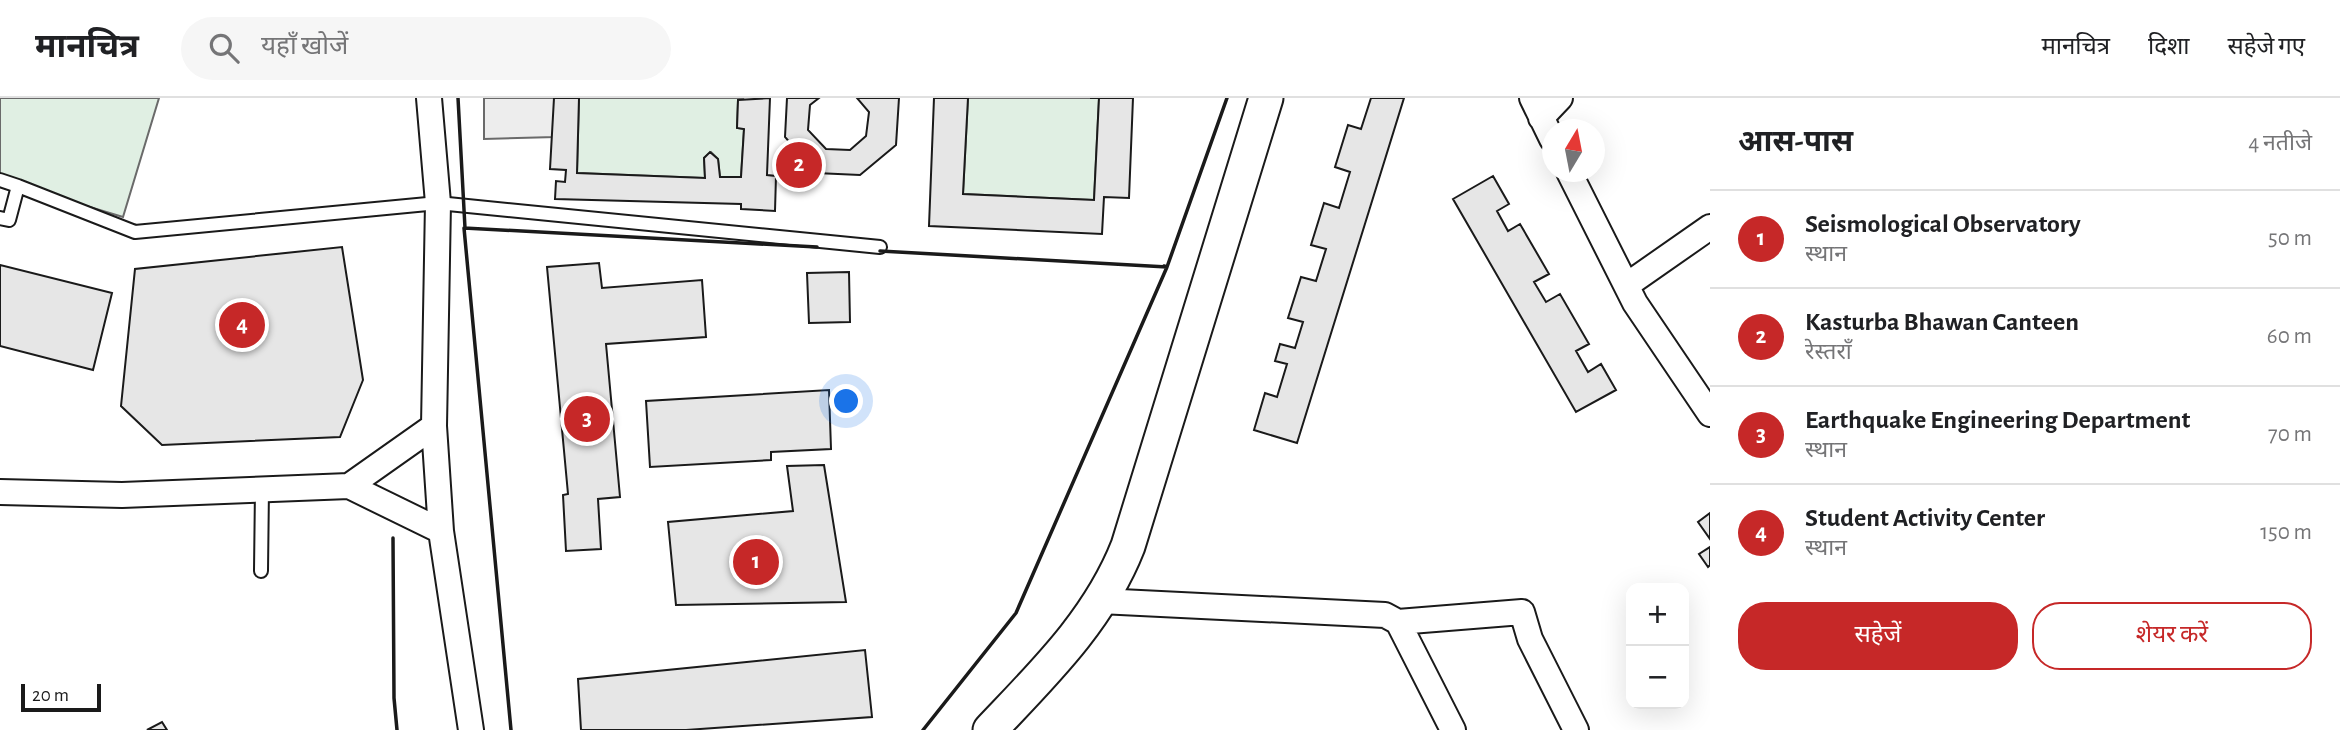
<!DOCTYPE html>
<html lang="hi">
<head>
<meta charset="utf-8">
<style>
  :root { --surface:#fff; --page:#f6f6f6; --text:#202124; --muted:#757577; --line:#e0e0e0; --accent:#c62828 }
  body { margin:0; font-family:"Alegreya Sans","Noto Sans Devanagari",sans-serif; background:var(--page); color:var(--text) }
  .controls { position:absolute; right:21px; bottom:21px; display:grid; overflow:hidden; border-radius:14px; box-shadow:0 7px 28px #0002 }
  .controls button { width:63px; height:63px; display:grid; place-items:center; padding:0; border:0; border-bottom:2px solid var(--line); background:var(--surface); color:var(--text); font:35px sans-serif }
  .compass { position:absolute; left:1542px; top:21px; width:63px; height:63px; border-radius:50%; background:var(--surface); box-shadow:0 7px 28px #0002; rotate:10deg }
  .scale { position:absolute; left:21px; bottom:18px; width:80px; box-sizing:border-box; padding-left:7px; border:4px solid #1a1a1a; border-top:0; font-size:19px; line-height:24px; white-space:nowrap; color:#1a1a1a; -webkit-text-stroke:5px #fff; paint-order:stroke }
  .you { position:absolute; left:847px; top:304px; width:24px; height:24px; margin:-18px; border:5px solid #fff; border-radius:50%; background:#1a73e8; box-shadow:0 0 0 10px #1a73e833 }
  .badge { display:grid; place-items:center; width:46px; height:46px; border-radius:50%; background:var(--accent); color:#fff; font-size:23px; font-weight:700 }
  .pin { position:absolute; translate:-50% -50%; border:4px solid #fff; box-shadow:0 2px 7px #0006 }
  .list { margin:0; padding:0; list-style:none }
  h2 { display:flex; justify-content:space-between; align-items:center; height:91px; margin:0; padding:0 28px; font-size:30px }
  h2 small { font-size:23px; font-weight:400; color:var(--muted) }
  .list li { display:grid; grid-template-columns:46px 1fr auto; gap:21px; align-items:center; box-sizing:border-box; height:98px; padding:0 28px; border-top:2px solid var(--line) }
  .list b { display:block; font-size:26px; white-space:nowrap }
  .list p { margin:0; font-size:23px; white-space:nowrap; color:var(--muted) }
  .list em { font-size:23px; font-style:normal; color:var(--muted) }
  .actions { display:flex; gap:14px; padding:21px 28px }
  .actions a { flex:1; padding:16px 0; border:2px solid var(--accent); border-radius:28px; text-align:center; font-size:24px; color:var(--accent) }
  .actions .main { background:var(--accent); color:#fff }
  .icon { flex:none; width:38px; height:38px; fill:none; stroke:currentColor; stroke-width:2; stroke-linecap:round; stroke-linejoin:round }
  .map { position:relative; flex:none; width:1710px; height:632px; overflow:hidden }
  header { display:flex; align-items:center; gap:42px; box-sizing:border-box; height:98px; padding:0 35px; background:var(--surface); border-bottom:2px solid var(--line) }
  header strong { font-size:33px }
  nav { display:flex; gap:38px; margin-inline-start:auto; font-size:24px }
  .search { width:490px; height:63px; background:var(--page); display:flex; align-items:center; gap:18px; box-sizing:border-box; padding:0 24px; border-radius:38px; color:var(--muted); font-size:26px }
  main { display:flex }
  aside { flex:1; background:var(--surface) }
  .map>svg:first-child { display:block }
  .green { fill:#e0efe3; stroke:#6a6a6a; stroke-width:2 }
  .parking { fill:#ededed; stroke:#6a6a6a; stroke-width:2 }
  .building { fill:#e6e6e6; stroke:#1a1a1a; stroke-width:2 }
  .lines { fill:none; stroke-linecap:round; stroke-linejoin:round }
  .lane-casing { stroke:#1a1a1a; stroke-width:16 }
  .street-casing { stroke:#1a1a1a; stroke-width:28 }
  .secondary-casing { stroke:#1a1a1a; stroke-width:37 }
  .lane { stroke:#fff; stroke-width:12 }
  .street { stroke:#fff; stroke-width:24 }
  .secondary { stroke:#fff; stroke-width:33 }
  .wall { stroke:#1a1a1a; stroke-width:3.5 }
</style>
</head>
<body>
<header>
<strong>मानचित्र</strong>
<div class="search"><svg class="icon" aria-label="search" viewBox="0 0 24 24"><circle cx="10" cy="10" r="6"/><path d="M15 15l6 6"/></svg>यहाँ खोजें</div>
<nav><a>मानचित्र</a><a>दिशा</a><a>सहेजे गए</a></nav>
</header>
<main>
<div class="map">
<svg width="1710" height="632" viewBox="0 0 1710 632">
  <rect width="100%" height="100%" fill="#fff"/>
  <path class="green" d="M0,0H159L123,119L0,82Z
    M579,0H744L738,2L737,30L744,31L741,79H720L718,61L711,54L704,60L705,80L577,75Z
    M968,0H1099L1094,102L963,96Z"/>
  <path class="parking" d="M484,0H556L555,39L484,41Z"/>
  <path class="building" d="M554,0H579L577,75L705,80L704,60L710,54L718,61L720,79H741L744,31L737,30L738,2L770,0L767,77L776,78L775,113L741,111V106L555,101L556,83L565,84L566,72L550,71Z
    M787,0H819L810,7L808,32L826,51L850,52L866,38L869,14L857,0H899L896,47L860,77L816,75L785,39Z
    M934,0H968L963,96L1094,102L1099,0H1090H1133L1129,100L1104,99L1102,136L929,128Z
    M1371,0H1404L1297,345L1254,332L1265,295L1277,299L1287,266L1275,263L1280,246L1295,250L1303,224L1288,220L1301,179L1316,183L1326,151L1311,147L1324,105L1339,110L1350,74L1335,69L1348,27L1361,31Z
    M1493,78L1509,106L1497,113L1508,133L1520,126L1549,176L1534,184L1546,204L1560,196L1589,246L1576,253L1588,274L1601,266L1616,292L1576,314L1453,101Z
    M342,149L363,282L340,339L162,347L121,308L135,171Z
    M599,165L602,190L702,182L706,239L606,246L620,399L598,401L601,451L566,453L563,397L568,396L547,169Z
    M0,167L112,195L93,272L0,248Z
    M849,174L850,224L809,225L807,175Z
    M829,292L831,351L771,354V362L650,369L646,303Z
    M824,367L846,504L676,507L668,424L793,413L787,368Z
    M1710,415V441L1698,424Z
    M1710,449V467L1708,469L1699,456Z
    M865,552L872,619L686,632H581L578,581Z
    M162,624L167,632H147Z"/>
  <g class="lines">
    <g class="lane-casing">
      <path id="lane" d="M0,82L18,88L9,122L0,120
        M18,88L135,134L438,105L880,149
        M261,473L262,390"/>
    </g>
    <g class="street-casing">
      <path id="street" d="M429,0L438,105L434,328L441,433L471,632
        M1532,0L1552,41
        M1541,20L1560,0
        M1569,74L1635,205L1710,316
        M1627,187L1710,129
        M349,388L434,328
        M0,394L122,397L349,388L441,433
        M1100,503L1385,517L1398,524L1522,514L1530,541L1576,632
        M1398,524L1453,632"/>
    </g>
    <g class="secondary-casing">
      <path id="secondary" d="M990,632C1043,576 1099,522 1128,448L1266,0"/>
    </g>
    <use href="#lane" class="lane"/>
    <use href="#street" class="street"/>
    <use href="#secondary" class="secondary"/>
    <path class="wall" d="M458,0L465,130
      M880,153L1167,169L1016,515L923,632
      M1164,168L1167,169L1227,0
      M393,440L394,600L397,632
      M511,632L464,130L817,149"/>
  </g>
</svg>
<div class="controls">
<button>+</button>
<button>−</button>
</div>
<svg class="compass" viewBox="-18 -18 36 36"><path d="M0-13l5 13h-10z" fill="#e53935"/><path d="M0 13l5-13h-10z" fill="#757577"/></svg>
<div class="scale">20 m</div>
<div class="you"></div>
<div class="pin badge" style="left:756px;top:464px">1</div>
<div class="pin badge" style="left:799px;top:67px">2</div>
<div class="pin badge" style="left:587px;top:321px">3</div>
<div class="pin badge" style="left:242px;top:227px">4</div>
</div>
<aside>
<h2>आस-पास<small>4 नतीजे</small></h2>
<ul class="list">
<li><span class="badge">1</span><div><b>Seismological Observatory</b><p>स्थान</p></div><em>50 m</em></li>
<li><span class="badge">2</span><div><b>Kasturba Bhawan Canteen</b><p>रेस्तराँ</p></div><em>60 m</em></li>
<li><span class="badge">3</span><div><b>Earthquake Engineering Department</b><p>स्थान</p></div><em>70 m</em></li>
<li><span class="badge">4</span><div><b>Student Activity Center</b><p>स्थान</p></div><em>150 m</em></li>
</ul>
<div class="actions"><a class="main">सहेजें</a><a>शेयर करें</a></div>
</aside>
</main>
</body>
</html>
